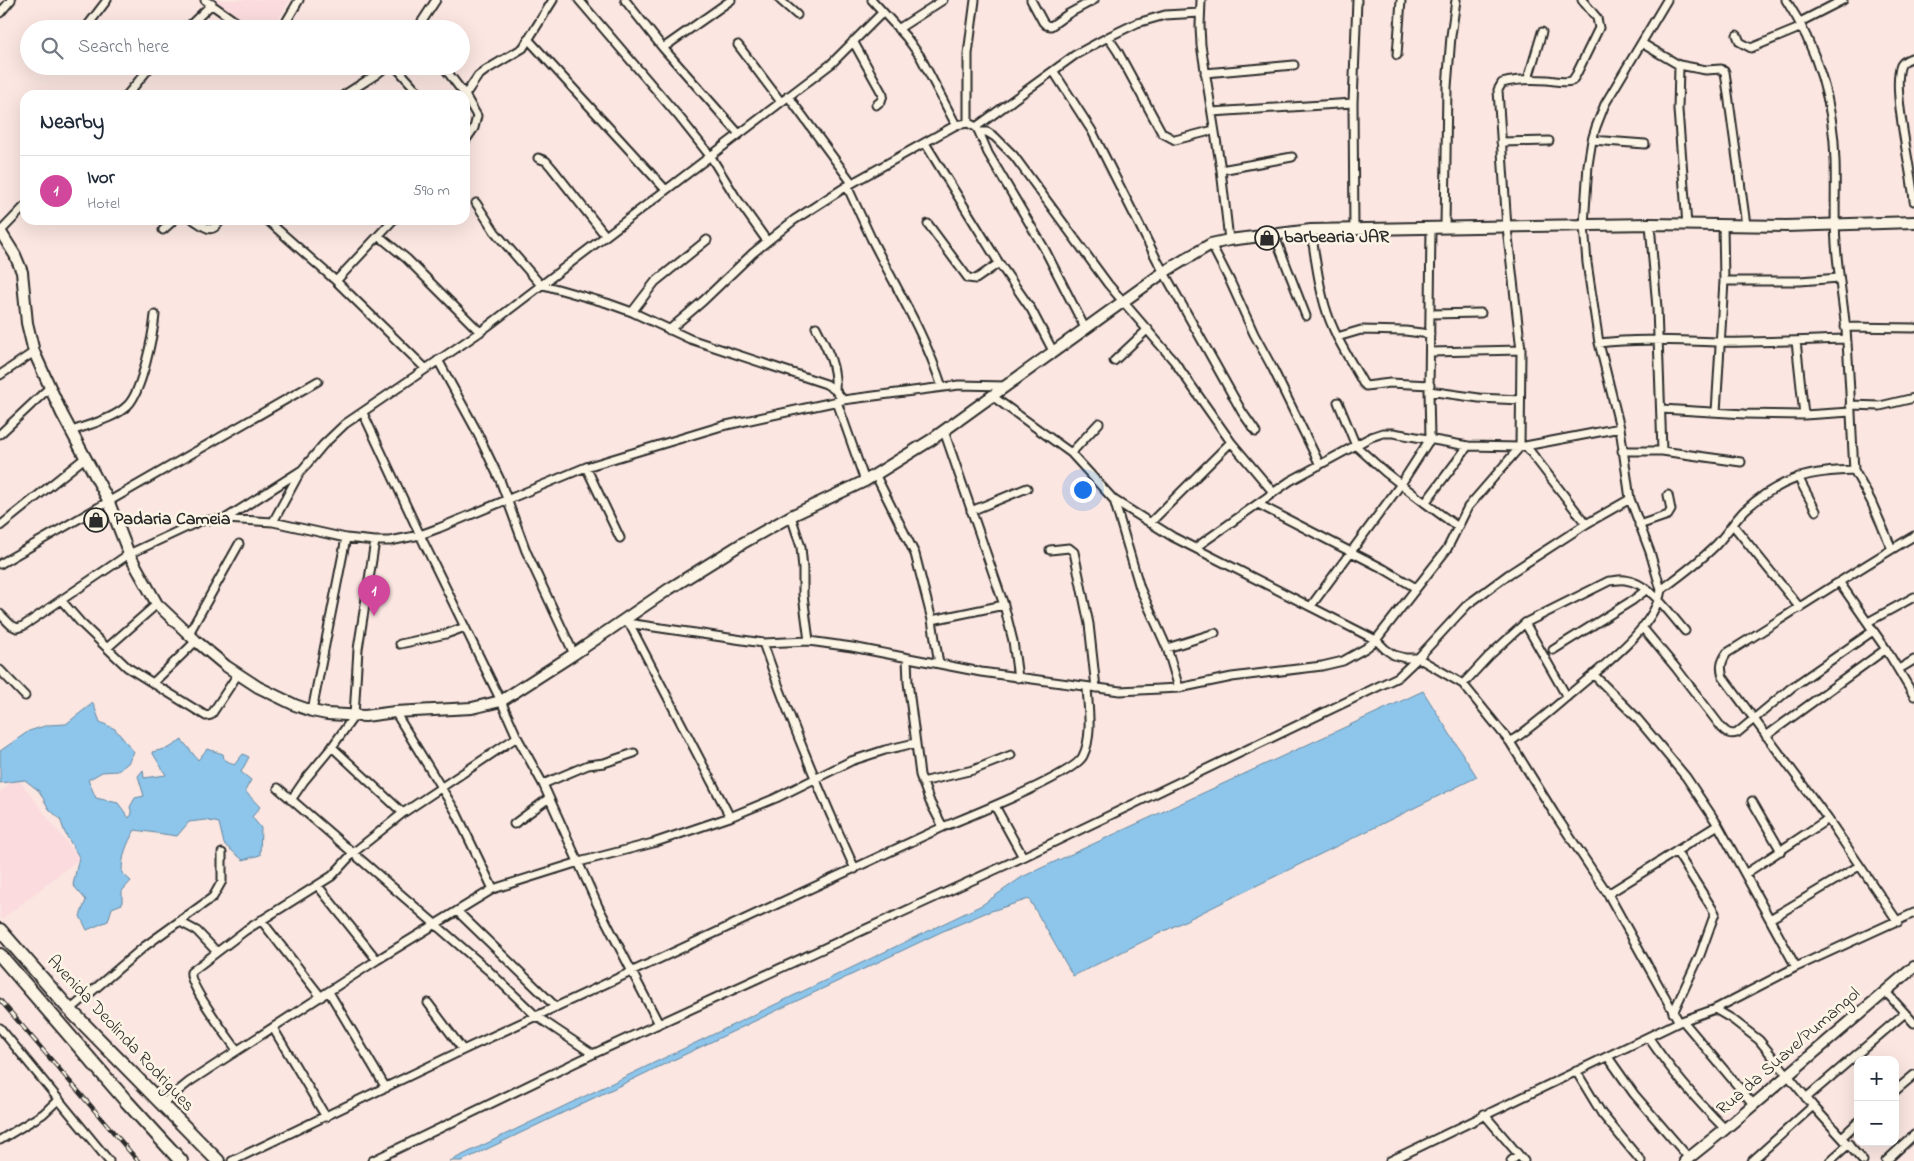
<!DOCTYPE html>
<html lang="en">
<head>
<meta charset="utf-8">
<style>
  :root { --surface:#fff; --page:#f2f2f3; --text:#1f2937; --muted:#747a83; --line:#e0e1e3; --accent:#db2777 }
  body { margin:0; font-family:"Indie Flower",sans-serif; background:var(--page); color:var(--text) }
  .controls { position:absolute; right:15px; bottom:15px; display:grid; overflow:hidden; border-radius:10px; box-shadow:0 5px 20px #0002 }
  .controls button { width:45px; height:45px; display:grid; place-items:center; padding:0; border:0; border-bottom:1px solid var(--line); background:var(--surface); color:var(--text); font:25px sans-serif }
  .you { position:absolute; left:1082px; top:489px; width:18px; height:18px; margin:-12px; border:4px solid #fff; border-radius:50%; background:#1a73e8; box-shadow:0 0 0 8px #1a73e833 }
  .badge { display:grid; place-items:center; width:32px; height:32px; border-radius:50%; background:var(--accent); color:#fff; font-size:16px; font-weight:700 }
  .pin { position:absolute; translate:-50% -41px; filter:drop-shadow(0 1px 2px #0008) }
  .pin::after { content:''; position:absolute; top:26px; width:18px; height:15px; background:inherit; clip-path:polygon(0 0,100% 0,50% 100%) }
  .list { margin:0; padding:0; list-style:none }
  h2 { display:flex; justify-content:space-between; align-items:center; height:65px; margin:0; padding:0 20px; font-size:21px }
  h2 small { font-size:16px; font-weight:400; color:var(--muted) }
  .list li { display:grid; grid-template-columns:32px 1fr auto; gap:15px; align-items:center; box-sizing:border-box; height:70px; padding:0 20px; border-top:1px solid var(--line) }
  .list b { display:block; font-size:19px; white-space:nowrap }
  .list p { margin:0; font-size:16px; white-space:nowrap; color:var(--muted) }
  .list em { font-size:16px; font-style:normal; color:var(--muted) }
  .icon { flex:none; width:28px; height:28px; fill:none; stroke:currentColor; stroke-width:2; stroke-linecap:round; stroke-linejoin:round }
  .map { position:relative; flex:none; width:1914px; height:1161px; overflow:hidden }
  .search { position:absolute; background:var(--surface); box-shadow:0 5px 20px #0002; left:20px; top:20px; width:450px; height:55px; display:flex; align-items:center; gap:12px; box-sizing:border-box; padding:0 18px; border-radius:28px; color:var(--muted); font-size:19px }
  .panel { position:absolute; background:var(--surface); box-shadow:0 5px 20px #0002; left:20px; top:90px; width:450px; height:135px; border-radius:15px }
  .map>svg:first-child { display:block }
  .built { fill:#fbdbde }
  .water { fill:#8dc5eb; stroke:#66879e }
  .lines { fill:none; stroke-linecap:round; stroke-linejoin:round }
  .street-casing { stroke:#2b2b2b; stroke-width:11 }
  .secondary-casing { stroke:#2b2b2b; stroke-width:14 }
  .highway-casing { stroke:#2b2b2b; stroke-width:16 }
  .street { stroke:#fcf5e5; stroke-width:7 }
  .secondary { stroke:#fcf5e5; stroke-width:10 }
  .highway { stroke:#fcf5e5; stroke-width:12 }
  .rail-casing { stroke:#2b2b2b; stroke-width:4.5 }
  .rail { stroke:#fcf5e5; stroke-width:2.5; stroke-dasharray:8; stroke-linecap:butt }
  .labels { text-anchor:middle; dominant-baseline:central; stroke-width:5; stroke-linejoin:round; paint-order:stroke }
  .poi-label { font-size:18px; font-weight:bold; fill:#2b2b2b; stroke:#fcf5e5; text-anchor:start }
  .street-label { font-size:18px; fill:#2b2b2b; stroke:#fcf5e5 }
</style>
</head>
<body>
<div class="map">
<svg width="1914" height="1161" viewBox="0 0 1914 1161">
  <rect width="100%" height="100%" fill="#fbe6e1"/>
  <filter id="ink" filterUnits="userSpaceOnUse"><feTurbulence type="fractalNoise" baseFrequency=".02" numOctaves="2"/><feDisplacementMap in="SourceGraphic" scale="10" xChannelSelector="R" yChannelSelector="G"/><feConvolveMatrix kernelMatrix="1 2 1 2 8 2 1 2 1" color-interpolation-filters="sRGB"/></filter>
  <g filter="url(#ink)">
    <path class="built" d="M210,0H290L272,29H249Z
      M17,777L79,859L2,919L0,918V792Z"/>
    <path class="water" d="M1423,691L1477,777L1073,976L1029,899L985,913L941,932L462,1161H450L982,905L1022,877Z
      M93,703L100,722L115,729L134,752L128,763L118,771L102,772L88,780L96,798L118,803L129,818L132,814L130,807L135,798L144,796L138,776L143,770L144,778L166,775L152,752L169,748L182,740L198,760L207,749L223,754L224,759L234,765L243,754L249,757L241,772L251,780L245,791L260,807L252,817L261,828L260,855L243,860L224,844L219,823L205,820L189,822L177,836L135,830C126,845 122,856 122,873L131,881L122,891V904L112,908L108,921L87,930L80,916L86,900L73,885L79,857L65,833L60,819L49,809L39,791L25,780L0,783V751L29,731L48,725L66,724Z"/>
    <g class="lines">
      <g class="street-casing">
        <path id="street" d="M205,0L246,29
          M579,0L680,118L711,157L735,196L767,241
          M625,0L663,48L739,134
          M780,0L797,15
          M872,0L906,37L920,56L956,125
          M1031,0L1043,22L1046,25L1051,26L1068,14L1094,0
          M1201,0L1200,26L1201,45L1221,170L1229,240
          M1786,0C1817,47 1834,105 1835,161C1836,188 1834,216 1836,244C1838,273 1843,301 1846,330C1850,377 1851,423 1854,470
          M0,13L11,0
          M1800,22L1843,0
          M88,25L107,0
          M186,29L212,4
          M282,29L299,0
          M417,29L436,0
          M898,29L943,0
          M1737,35L1740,42L1751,48L1802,27
          M1108,37L1118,52L1162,133L1175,140L1214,130
          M528,39L665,189
          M853,41L883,95L881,101L876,105
          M1643,44L1679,65
          M738,45L781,102
          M663,48L731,0
          M1397,55L1401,0
          M1914,57C1909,59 1904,60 1901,65C1891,86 1912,173 1914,201
          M395,66L421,95
          M443,66L465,95
          M1054,72L1092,131L1157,260L1242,412L1256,432
          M1205,73L1294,65
          M1528,79L1542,32
          M127,95L151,66
          M344,95L377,74L387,66
          M465,95L478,76L486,70L523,48L553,0
          M465,95L477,116L474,128L465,141
          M788,96L852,183
          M1212,112L1353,103
          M968,123V54L975,0
          M976,127L1075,55L1108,37L1137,23L1165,15L1200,13
          M979,132H987L995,137L1014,156L1108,284L1174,361L1231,442L1273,492
          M1592,140L1645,144
          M1501,142L1549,141
          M925,143L999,263L1031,309L1053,351
          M538,158L546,161L552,168L605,235
          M1221,170L1292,157
          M847,186C855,203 863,221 871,238C896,288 925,334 942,387
          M476,203L495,232L540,284L607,303L632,312L690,339L826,384L835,390L843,400
          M194,220C207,228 211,235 221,220
          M267,220L336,281L425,368
          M928,224L968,278L976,279L999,263
          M1650,224L1657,308L1662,451
          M1687,225L1678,110L1679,65L1706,70L1721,69L1725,72L1746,225
          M1445,227L1447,87L1451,36L1456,0
          M163,230L174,220
          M1311,230C1315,256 1318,282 1325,306C1333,334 1349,358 1363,383L1366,386L1390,383L1430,385
          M1354,230L1353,103L1357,0
          M1,231L25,206
          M1274,234L1306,316
          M379,236L407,259L480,332
          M1211,244L1230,281L1254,334L1273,369L1320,465
          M336,281L393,220
          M1724,281H1800L1839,278
          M632,312L655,282L707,240
          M1430,314L1481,313
          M816,327C826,347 837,366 835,390
          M1845,327L1914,328
          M669,330L703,301L753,253L794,220L847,186L956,125L968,123L976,127L979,132L988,153L1044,248L1085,328
          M1337,337L1361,330L1405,331L1430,334
          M1796,341L1804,415
          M1599,343C1640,338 1680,341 1721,342C1762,343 1804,340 1846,339
          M1430,352L1521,350
          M438,360L475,428L500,480L526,551L574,654
          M1114,361L1148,329
          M0,375L34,352
          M1429,391L1479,398L1520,400
          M992,396L1071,453L1114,500L1173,537L1376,640L1385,649L1394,655L1405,658H1418L1463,684L1510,742L1554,813L1608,894L1679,1022
          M837,402L865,481
          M1338,402L1356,446L1385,472L1425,503L1458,527
          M1850,405L1880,406L1914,398
          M1661,409L1745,414L1804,415L1851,412
          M1716,412L1724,281L1723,225
          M363,413L420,535L501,701L517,737L543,784L598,906L659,1024
          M72,431C90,424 114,419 128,405C142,391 153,335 155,315
          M944,431L1004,605L1013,641L1018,678
          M0,434L50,387
          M1526,446L1586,524
          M1622,451H1662L1741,462
          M1071,453L1099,423
          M586,467L620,538
          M875,474L915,554L932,620L939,664
          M1798,477L1816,511
          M1114,500L1140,588L1167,648L1179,688
          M1425,503L1468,446
          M1258,504L1384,569L1416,588
          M971,511L1027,488
          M791,516L801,547L803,569V595L809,641
          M225,519L302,470L323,445L345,424L480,332L810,80L831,64L883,12
          M273,522L300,472
          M1150,523L1231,442
          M1639,525L1668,515L1671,510L1668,495
          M1733,525L1800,608
          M0,526L86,457
          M1195,548L1290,481L1371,437L1383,433H1393L1468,446L1520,447L1620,428
          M1050,550L1069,548L1074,552L1089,624L1096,688
          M0,564L318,381
          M1840,583L1886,649L1914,696
          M1661,590L1650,552L1630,499L1620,428L1599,343L1587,263L1584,225L1588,165L1592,140L1596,127L1605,104L1667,0
          M61,600L81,623L127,667L206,716L211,715L238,674
          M1311,606L1401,484L1430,439L1429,391L1431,228
          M0,614L11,625L17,628L23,626L129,554L200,521L225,519L273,522L346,538L375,541H390L420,535L439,528L586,467L722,426L843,400L959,385L1006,386
          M932,620L1004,605
          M620,622L763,643L809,641L852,647L981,672L1120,691L1179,688L1232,677L1322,666L1343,661L1366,648L1376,640L1447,549L1468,507L1520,447L1521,350L1507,228L1498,90L1502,83C1517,79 1532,79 1547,80C1556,81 1563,83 1572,81L1576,75L1599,28L1597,18L1582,0
          M1868,622L1914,597
          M1525,623L1567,697
          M630,625L730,817
          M1642,627L1676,668L1722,728C1727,733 1730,735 1737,733L1791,688L1873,631
          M188,635L239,544
          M763,643C790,720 821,795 855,869
          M400,644L446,634L465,627
          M107,648L157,604
          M1167,648L1215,633
          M1553,650L1633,600L1646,590
          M907,659L908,682L920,775L930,802L943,827
          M1899,669L1914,660
          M0,670L25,696
          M1593,674L1636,717L1686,777L1718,825L1796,967
          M154,682L196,641
          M1463,684L1489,656L1525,623L1609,581C1614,581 1620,579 1625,580C1650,583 1669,613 1685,631
          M312,711L346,538
          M395,712L456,812L493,889
          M1766,736L1886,649
          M1510,742C1534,726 1554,708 1576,689C1604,665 1655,628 1661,590C1680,576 1699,562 1715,546C1726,535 1734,521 1745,510C1760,496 1778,485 1797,478C1815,472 1835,471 1854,470L1871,501L1892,549
          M332,747L403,813
          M922,782L973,770L1011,755
          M543,784L588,765L604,763L634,753
          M278,788L488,970L536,1016L593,1054
          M291,800L304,781L332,747L354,716L358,649L375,541
          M1752,801L1781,851
          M995,806L1023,857
          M514,824L549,798
          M1745,874L1828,819
          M318,886L377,960
          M1608,894L1718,825
          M457,911L556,1007
          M1770,919L1859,866
          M261,920L321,997
          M180,922L197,931L217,952
          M1898,922L1828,819L1723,677C1720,667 1721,662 1727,653C1790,614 1851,573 1914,536
          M1885,991L1914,1023
          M329,992L386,1088
          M428,1003L463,1050
          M1715,1009L1732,1019L1759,1040L1813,1106L1863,1161
          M70,1010L145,946L213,897L222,881V853
          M1673,1013L1700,955L1715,913L1676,851
          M1683,1021L1753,1104
          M0,1028L109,1161
          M273,1028L326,1117
          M1649,1038C1671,1071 1697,1101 1725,1129
          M237,1050C228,1037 188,985 191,972L246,930L332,876L353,853L403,813L517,737
          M1608,1057L1634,1094L1689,1158
          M1576,1071L1602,1114L1641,1161
          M1895,1091L1914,1075
          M1806,1098L1905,1013
          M162,1104L189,1082L218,1063L377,960L493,889L579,862L653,843L730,817L776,798L851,761L885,750L915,743
          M1484,1114L1524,1161
          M1842,1137L1858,1122
          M0,1140L43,1114L59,1099
          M232,1161L463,1050L943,827C967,817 1074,775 1083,756C1093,736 1088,708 1087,687
          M372,1161L593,1054L1023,857L1398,677L1418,658L1467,605L1509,574L1586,524L1630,499
          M1390,1161L1679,1022L1715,1009L1796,967L1914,913
          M1511,1161L1518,1155
          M1752,1161L1813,1106
          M1830,1161L1849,1144
          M1886,1161L1914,1135"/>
      </g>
      <g class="secondary-casing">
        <path id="secondary" d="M0,231L15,255L22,272L27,323L34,352L62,414L108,500L129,554L157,604L196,641L226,666L258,687L295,705L312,711L327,714L365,716L395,712L472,708L501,701L574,654L669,589L743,543L791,516L865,481L931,440L1164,272L1211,244L1229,240L1311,230L1650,224L1786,226L1914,222
          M1685,1161L1725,1129L1914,967"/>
      </g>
      <g class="highway-casing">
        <path id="highway" d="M0,930L70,1010L218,1161
          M0,955L127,1102L181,1161"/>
      </g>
      <use href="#street" class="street"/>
      <use href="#secondary" class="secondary"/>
      <use href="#highway" class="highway"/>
      <g class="rail-casing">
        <path id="rail" d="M0,1000L138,1161"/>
      </g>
      <use href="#rail" class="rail"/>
    </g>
  </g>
  <defs>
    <g id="shop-ring" transform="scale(1.25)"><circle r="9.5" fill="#fcf5e5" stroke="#2b2b2b" stroke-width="1.5"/><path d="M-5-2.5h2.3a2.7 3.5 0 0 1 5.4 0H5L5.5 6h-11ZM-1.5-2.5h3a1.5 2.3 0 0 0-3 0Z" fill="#2b2b2b"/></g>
  </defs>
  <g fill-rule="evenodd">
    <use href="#shop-ring" x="1267" y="238"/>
    <use href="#shop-ring" x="96" y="520"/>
  </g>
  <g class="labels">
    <g class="poi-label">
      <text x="1284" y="238">barbearia JAR</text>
      <text x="114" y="520">Padaria Cameia</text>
    </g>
    <g class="street-label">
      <text transform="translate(120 1034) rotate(47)">Avenida Deolinda Rodrigues</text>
      <text transform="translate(1789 1052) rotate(-41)">Rua da Suave/Pumangol</text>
    </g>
  </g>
</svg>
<div class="controls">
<button>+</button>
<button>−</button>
</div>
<div class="you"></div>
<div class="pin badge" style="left:374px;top:616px;background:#d1479c">1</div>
<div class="search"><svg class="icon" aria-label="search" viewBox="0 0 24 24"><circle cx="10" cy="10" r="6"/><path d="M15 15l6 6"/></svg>Search here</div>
<section class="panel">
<h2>Nearby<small></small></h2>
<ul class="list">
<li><span class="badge" style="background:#d1479c">1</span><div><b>Ivor</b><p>Hotel</p></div><em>590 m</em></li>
</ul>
</section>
</div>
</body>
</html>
